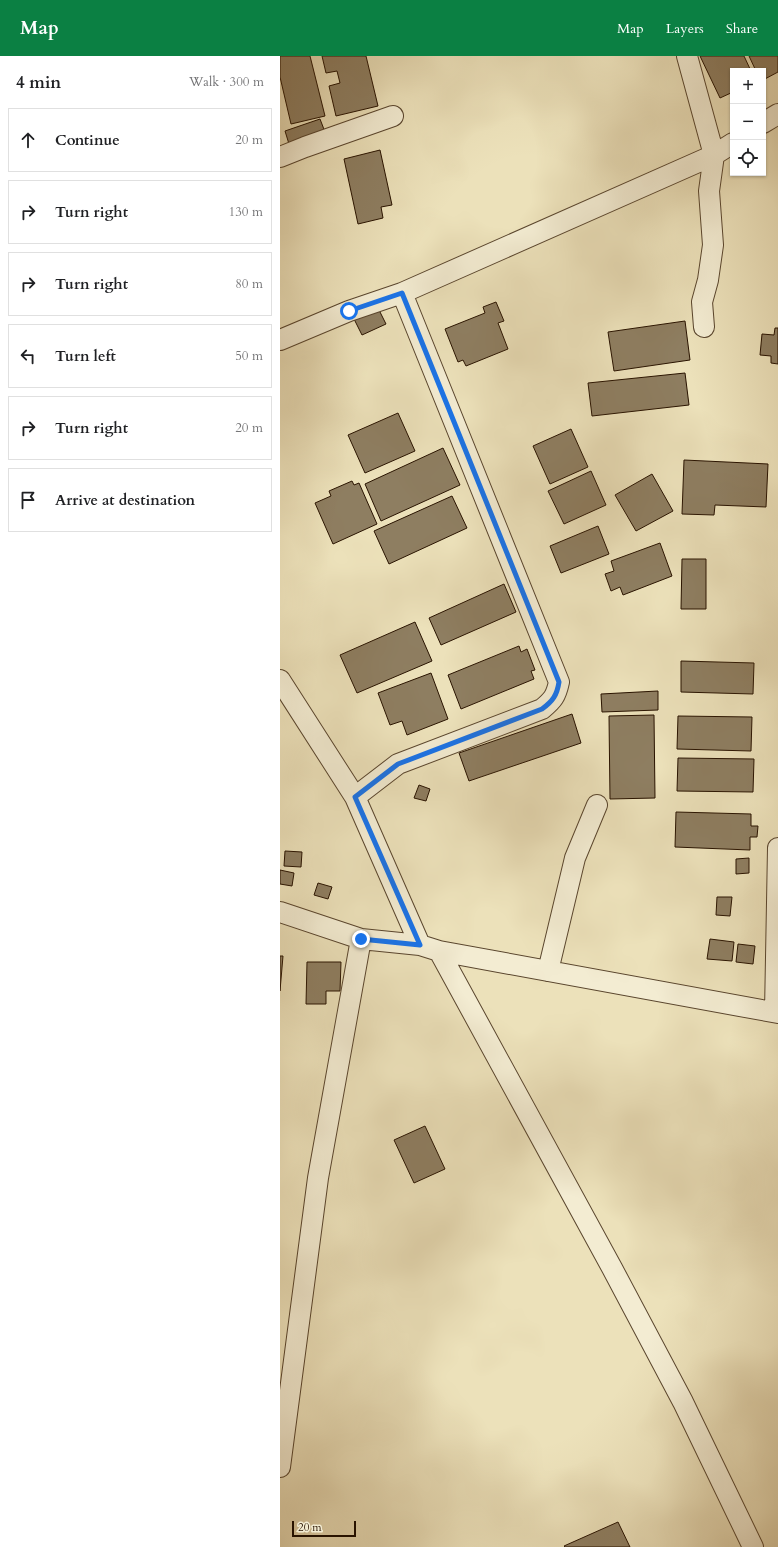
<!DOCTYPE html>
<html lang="en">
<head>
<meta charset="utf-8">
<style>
  :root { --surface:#fff; --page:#f6f6f6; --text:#202124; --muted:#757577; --line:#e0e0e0; --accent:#0b8043 }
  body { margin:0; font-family:Cardo,serif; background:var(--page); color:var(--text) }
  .controls { position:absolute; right:12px; top:12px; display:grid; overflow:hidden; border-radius:0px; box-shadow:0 1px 3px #0004 }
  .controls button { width:36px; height:36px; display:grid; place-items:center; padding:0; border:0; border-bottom:1px solid var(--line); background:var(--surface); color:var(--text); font:20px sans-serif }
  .scale { position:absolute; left:12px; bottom:10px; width:64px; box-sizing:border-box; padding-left:4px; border:2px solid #291300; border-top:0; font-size:11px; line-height:14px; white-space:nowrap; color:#291300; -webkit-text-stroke:3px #f3ecd2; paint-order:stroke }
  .stop { position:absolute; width:12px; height:12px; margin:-9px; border:3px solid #1a73e8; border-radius:50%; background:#fff }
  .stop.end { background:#1a73e8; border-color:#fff; box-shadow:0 1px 4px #0008 }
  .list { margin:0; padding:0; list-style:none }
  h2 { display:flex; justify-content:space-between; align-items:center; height:52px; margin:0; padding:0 16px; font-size:17px }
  h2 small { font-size:13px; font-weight:400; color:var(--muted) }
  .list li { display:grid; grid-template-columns:26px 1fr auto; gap:12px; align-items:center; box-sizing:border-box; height:64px; margin:0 8px 8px; padding:0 8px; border:1px solid var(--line); border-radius:0px }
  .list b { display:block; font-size:15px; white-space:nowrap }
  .list em { font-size:13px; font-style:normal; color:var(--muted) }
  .icon { flex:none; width:22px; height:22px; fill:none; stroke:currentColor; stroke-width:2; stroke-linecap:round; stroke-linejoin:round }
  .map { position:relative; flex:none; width:498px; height:1491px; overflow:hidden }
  header { display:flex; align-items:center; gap:24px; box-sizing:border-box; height:56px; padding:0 20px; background:var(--accent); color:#fff }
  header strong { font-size:19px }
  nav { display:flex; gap:22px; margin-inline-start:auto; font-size:14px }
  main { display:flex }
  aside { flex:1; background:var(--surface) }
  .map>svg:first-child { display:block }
  .building { fill:#8e7e61; stroke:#291300 }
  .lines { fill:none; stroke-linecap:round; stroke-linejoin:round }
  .street-casing { stroke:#5a462e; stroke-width:22 }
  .street { stroke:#f3ecd2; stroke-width:20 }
  .route { stroke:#1a73e8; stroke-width:5 }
</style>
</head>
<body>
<header>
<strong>Map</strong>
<nav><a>Map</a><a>Layers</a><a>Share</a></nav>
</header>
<main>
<aside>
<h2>4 min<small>Walk · 300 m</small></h2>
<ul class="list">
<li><svg class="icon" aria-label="ahead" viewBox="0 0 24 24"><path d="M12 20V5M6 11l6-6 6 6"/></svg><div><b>Continue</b></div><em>20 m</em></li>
<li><svg class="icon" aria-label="right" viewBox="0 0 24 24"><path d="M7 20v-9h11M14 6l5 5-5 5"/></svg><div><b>Turn right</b></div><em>130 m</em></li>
<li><svg class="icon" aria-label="right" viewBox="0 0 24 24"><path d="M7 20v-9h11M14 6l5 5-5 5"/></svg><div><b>Turn right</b></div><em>80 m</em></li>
<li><svg class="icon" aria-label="left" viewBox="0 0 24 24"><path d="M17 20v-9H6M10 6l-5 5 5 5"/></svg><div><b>Turn left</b></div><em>50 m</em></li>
<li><svg class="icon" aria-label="right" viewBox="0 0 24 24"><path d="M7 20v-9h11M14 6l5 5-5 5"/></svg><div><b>Turn right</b></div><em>20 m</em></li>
<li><svg class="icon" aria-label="arrive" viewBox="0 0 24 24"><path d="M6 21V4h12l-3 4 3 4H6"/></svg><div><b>Arrive at destination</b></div></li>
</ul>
</aside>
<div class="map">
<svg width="498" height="1491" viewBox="0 0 498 1491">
  <rect width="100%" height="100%" fill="#ece1ba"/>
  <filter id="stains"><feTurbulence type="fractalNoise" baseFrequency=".005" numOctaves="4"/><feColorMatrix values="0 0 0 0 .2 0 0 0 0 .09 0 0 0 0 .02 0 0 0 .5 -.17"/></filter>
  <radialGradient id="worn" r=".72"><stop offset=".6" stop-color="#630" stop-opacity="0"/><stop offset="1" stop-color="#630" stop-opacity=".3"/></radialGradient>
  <path class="building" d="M0,0H30L45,60L11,68L0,21Z
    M42,0H86L98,50L56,60L49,30L60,27L57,15L46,17Z
    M420,0H464L471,15H453V36L440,42Z
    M469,0H498V16L483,24V15H476Z
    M40,63L45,76L9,88L5,75Z
    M100,94L112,149L101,151L103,162L78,168L64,103Z
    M216,246L224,265L218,267L228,293L186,310L183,304L178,306L165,273L205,257L203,251Z
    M98,252L106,268L82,279L74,263Z
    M405,265L410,304L334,315L328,276Z
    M495,272H498V308L491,307V300L480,299L482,278L494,279Z
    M405,317L409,349L312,360L308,327Z
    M118,357L135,395L85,417L68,379Z
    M291,373L308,411L270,428L253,390Z
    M163,392L180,429L101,465L85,428Z
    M404,404L488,408L486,451L435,449L434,459L402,458Z
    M311,415L326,449L284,468L268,435Z
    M372,418L393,455L356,475L335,439Z
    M72,425L74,429L79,427L97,468L53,488L35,447L51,440L49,435Z
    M172,440L187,472L109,508L94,475Z
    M318,470L329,498L281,517L270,490Z
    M380,487L392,520L343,539L340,531L331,535L325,518L334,515L331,505Z
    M402,503H426V553H401Z
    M224,528L236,556L161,589L149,562Z
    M135,566L152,605L77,637L60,599Z
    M239,590L241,596L247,593L255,614L251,615L254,623L181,653L168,619Z
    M401,605L474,607L473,638L401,636Z
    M151,617L168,663L127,679L122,665L110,669L98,637Z
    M378,635V654L322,656L321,638Z
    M292,658L301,687L189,725L179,697Z
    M374,659L375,742L330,743L329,660Z
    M398,660L472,661L471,695L397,693Z
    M398,702L474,703L473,736L397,735Z
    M139,729L150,733L146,745L134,742Z
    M396,756L471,758V770H478L477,781H470V794L395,791Z
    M5,795L22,796L21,811L4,810Z
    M469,802V817L456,818V803Z
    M0,814L14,817L12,830L0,828Z
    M38,827L52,831L48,843L34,839Z
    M437,841H452L450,860L436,859Z
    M430,883L454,886L452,905L427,903Z
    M458,888L475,890L473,908L456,906Z
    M0,900H3L0,935Z
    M27,906H61L60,935H46V948H26Z
    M145,1070L165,1113L134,1127L114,1084Z
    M338,1466L350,1491H285L284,1490Z"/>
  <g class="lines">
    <g class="street-casing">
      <path id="street" d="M407,0L434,99L429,135L433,189L428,224L422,246L424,271
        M483,67L498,58
        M0,101L25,91L113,60
        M122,237L434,99L453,87
        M0,284L69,255L122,237L279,626C276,640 273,644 262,653L118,708L75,741
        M0,624L75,741L140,889
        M0,856L81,883L140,889L159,895L498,957
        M159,895L332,1212L403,1346L473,1491
        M268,915L295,802L317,749
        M495,956L498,792
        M0,1411L38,1122L81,883"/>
    </g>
    <use href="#street" class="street"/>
  </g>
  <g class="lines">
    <path class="route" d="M69,255L122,237L279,626C277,639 273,645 262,653L118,708L75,741L140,889L81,883"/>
  </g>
  <rect width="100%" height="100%" filter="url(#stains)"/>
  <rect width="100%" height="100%" fill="url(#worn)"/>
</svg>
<div class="controls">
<button>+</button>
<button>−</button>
<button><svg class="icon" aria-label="locate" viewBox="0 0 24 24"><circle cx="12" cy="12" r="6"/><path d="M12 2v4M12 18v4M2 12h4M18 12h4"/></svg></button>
</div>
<div class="scale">20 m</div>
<div class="stop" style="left:69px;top:255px"></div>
<div class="stop end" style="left:81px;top:883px"></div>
</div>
</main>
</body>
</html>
